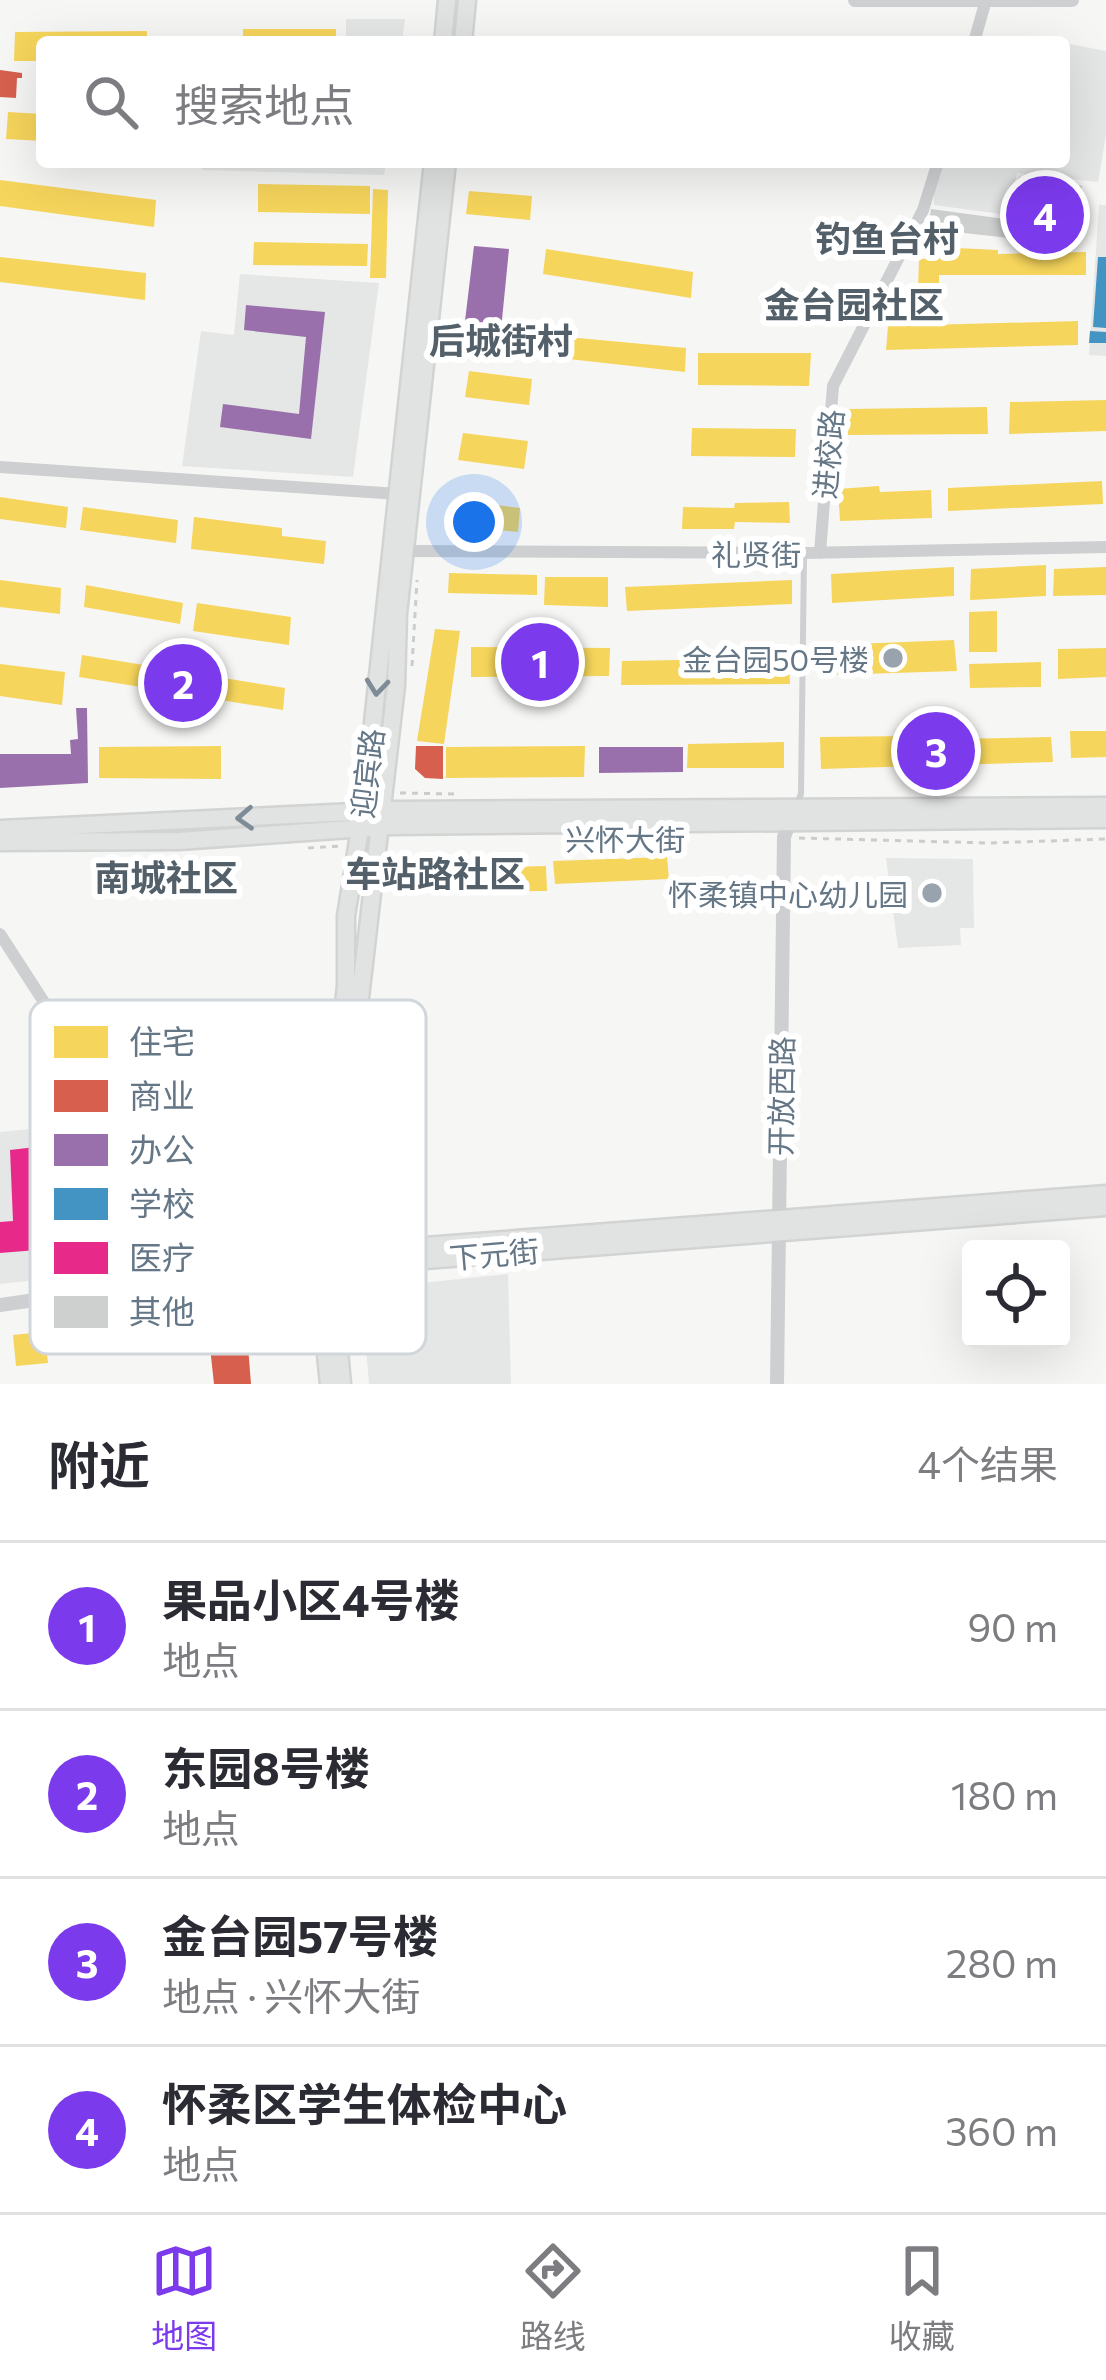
<!DOCTYPE html>
<html lang="zh">
<head>
<meta charset="utf-8">
<style>
  :root { --surface:#fff; --page:#f7f7f7; --text:#2b2b33; --muted:#7c7c81; --line:#e1e1e2; --accent:#7c3aed }
  body { margin:0; font-family:Commissioner,"Noto Sans SC",sans-serif; background:var(--page); color:var(--text) }
  .controls { position:absolute; right:36px; bottom:36px; display:grid; overflow:hidden; border-radius:12px; box-shadow:0 12px 48px #0002 }
  .controls button { width:108px; height:108px; display:grid; place-items:center; padding:0; border:0; border-bottom:3px solid var(--line); background:var(--surface); color:var(--text); font:60px sans-serif }
  .you { position:absolute; left:474px; top:522px; width:42px; height:42px; margin:-30px; border:9px solid #fff; border-radius:50%; background:#1a73e8; box-shadow:0 0 0 18px #1a73e833 }
  .badge { display:grid; place-items:center; width:78px; height:78px; border-radius:50%; background:var(--accent); color:#fff; font-size:39px; font-weight:700 }
  .pin { position:absolute; translate:-50% -50%; border:6px solid #fff; box-shadow:0 3px 12px #0006 }
  .list { margin:0; padding:0; list-style:none }
  h2 { display:flex; justify-content:space-between; align-items:center; height:156px; margin:0; padding:0 48px; font-size:51px }
  h2 small { font-size:39px; font-weight:400; color:var(--muted) }
  .list li { display:grid; grid-template-columns:78px 1fr auto; gap:36px; align-items:center; box-sizing:border-box; height:168px; padding:0 48px; border-top:3px solid var(--line) }
  .list b { display:block; font-size:45px; white-space:nowrap }
  .list p { margin:0; font-size:39px; white-space:nowrap; color:var(--muted) }
  .list em { font-size:39px; font-style:normal; color:var(--muted) }
  .icon { flex:none; width:66px; height:66px; fill:none; stroke:currentColor; stroke-width:2; stroke-linecap:round; stroke-linejoin:round }
  .map { position:relative; flex:none; width:1106px; height:1384px; overflow:hidden }
  .search { position:absolute; background:var(--surface); box-shadow:0 12px 48px #0002; left:36px; right:36px; top:36px; height:132px; display:flex; align-items:center; gap:30px; box-sizing:border-box; padding:0 42px; border-radius:12px; color:var(--muted); font-size:45px }
  .sheet { height:828px; background:var(--surface) }
  nav { display:flex; justify-content:space-around; align-items:center; box-sizing:border-box; height:168px; border-top:3px solid var(--line); background:var(--surface); font-size:33px; color:var(--muted) }
  nav a { display:grid; justify-items:center; gap:6px }
  nav .on { color:var(--accent) }
  .map>svg:first-child { display:block }
  .built { fill:#e5e6e6 }
  .homes { fill:#f6d55c }
  .shops { fill:#d6604d }
  .offices { fill:#9970ab }
  .schools { fill:#4393c3 }
  .health { fill:#e7298a }
  .building { fill:#ced0d0 }
  .lines { fill:none; stroke-linecap:round; stroke-linejoin:round }
  .secondary-casing { stroke:#d2d4d4; stroke-width:21 }
  .path { stroke:#ccc; stroke-width:3; stroke-dasharray:6 6; stroke-linecap:butt }
  .service { stroke:#cdcfd0; stroke-width:6 }
  .minor { stroke:#cdcfd0; stroke-width:12 }
  .tertiary { stroke:#cdcfd0; stroke-width:14 }
  .secondary { stroke:#e1e2e2; stroke-width:16 }
  .oneway { stroke:#7e8c98 }
  .poi-dot { fill:#98a3ad; stroke:#fff; stroke-width:4.5 }
  .labels { text-anchor:middle; dominant-baseline:central; stroke-width:12; stroke-linejoin:round; paint-order:stroke }
  .street-label { font-size:30px; fill:#657786; stroke:#fff }
  .poi-label { font-size:30px; fill:#657786; stroke:#fff; text-anchor:end }
  .quarter-label { font-size:36px; font-weight:bold; fill:#53606a; stroke:#fff }
  .key { fill:#fff; stroke:#d1d6db; stroke-width:3 }
  .key-label { font-size:33px; fill:#657786 }
</style>
</head>
<body>
<div class="map">
<svg width="1106" height="1384" viewBox="0 0 1106 1384">
  <rect width="100%" height="100%" fill="#f6f6f5"/>
  <path class="built" d="M346,19H405L402,42H346Z
    M1064,43L1106,51V135L1098,182L1017,173L1008,215L934,205V187L942,162H1064Z
    M202,162H386L384,175L202,170Z
    M1099,205H1106V356L1089,355Z
    M240,274L379,283L353,477L182,466L201,331L234,335Z
    M886,858L973,859L974,928H960L961,945L898,948Z
    M100,1122L169,1228L172,1265L0,1284V1132Z
    M508,1274L511,1384H369L362,1297L372,1288Z"/>
  <path class="homes" d="M243,29H336V42H243Z
    M147,31V42H42V61H14L15,32Z
    M8,112L42,114V141L6,139Z
    M0,180L156,200L154,227L0,206Z
    M258,184L370,186V214L258,212Z
    M373,189L388,190L386,278H370Z
    M469,191L532,196L530,220L466,214Z
    M254,242L368,244L367,266L253,265Z
    M936,247L998,250V254L1086,252V275H939V287L925,288V311L905,312V289H918L919,259L936,258Z
    M546,249L693,272L691,298L543,274Z
    M0,257L146,273L145,300L0,282Z
    M1078,321V345L886,350L888,326Z
    M535,334L686,348L685,372L533,355Z
    M698,353H811L809,386L698,385Z
    M469,371L532,379L529,405L465,397Z
    M1106,400V431L1009,434L1010,402Z
    M987,407L988,434L848,435L849,409Z
    M692,428L796,429L795,457L691,456Z
    M463,433L528,441L524,469L458,460Z
    M1102,481L1103,504L948,511V488Z
    M879,486L880,492L931,490L932,518L840,521L838,489Z
    M0,497L68,507L66,528L0,519Z
    M460,500L520,508L518,532L456,526Z
    M789,502L790,523L735,522L734,529H682L683,507L734,508L735,503Z
    M83,507L178,520L176,543L80,530Z
    M194,517L282,528V536L326,541L324,564L191,549Z
    M1046,565V596L970,600L971,569Z
    M954,567V596L832,603L831,574Z
    M1106,567V595L1053,596L1054,569Z
    M449,573L537,575V595L448,593Z
    M545,577H608V607L544,605Z
    M0,580L61,588L60,614L0,607Z
    M792,580V604L627,611L625,587Z
    M86,585L183,603L180,624L84,607Z
    M197,603L291,617L289,645L193,631Z
    M997,611V652H969V612Z
    M435,629L460,631L444,744L417,741Z
    M954,640L957,671L831,675L830,645Z
    M471,647L610,648L609,676L471,677Z
    M1106,648V677L1058,679V649Z
    M82,655L285,688L283,710L79,677Z
    M789,658L790,684L621,685L622,661Z
    M1041,662V687L970,688L969,664Z
    M0,664L65,672L62,705L0,696Z
    M1070,731H1106V757L1071,758Z
    M906,736V740L1051,737L1053,762L821,769L820,737Z
    M784,742V768H687L688,744Z
    M221,746V779L99,778V747Z
    M585,746L584,777L446,778V747Z
    M667,857L669,879L555,884L553,861Z
    M546,866L547,891L431,892V869Z
    M144,1315L146,1345L47,1353L48,1363L16,1366L13,1335L43,1332L42,1325Z"/>
  <path class="shops" d="M0,70L22,73V78H17L16,98L0,97Z
    M416,746H443V779L425,778L415,769Z
    M223,1303L240,1311L246,1321L251,1384H214L209,1338L149,1344L146,1310Z"/>
  <path class="offices" d="M474,246L509,249L499,350L462,346Z
    M246,305L325,312L311,439L220,427L223,404L299,414L306,337L244,330Z
    M76,708H87L88,783L0,788V754H71L70,740L78,739Z
    M599,747H683V772L599,773Z"/>
  <path class="schools" d="M1098,257H1106V328L1093,327Z
    M1090,331L1106,332V343H1089Z"/>
  <path class="health" d="M87,1141L102,1145L138,1192L133,1198L134,1206H150L149,1233L140,1238L114,1237L110,1201L85,1170L36,1173L39,1217L49,1216V1241L37,1250L0,1253V1222L13,1221L10,1150Z"/>
  <path class="building" d="M1019,177L1082,186L1072,245L928,229L931,209L1012,220Z"/>
  <g class="lines">
    <g class="secondary-casing">
      <path id="secondary" d="M443,42L447,0
        M463,42L467,0
        M0,829L395,810L1106,806
        M0,842L179,841L393,826L1106,819
        M327,1260L346,1252L1106,1194
        M323,1268L1106,1207
        M329,1384L317,1268L318,1226L346,986V916L365,797L433,162
        M342,1384L332,1269L333,1232L396,686L398,614L447,162"/>
    </g>
    <path class="path" d="M412,666L417,580
      M400,793L456,794
      M799,838L989,843L1106,839
      M308,848L340,846"/>
    <path class="service" d="M796,806L801,794L804,556"/>
    <path class="minor" d="M974,42L986,0
      M0,467L398,494
      M405,551L804,553L1106,547
      M820,553L833,386L923,210L938,162
      M0,934L219,1273"/>
    <path class="tertiary" d="M855,0H1072
      M0,1305L219,1273L317,1268
      M777,1384L784,837L792,815"/>
    <use href="#secondary" class="secondary"/>
  </g>
  <defs><path id="oneway-chevron" d="M-2-3.5L2.5 0L-2 3.5" fill="none" stroke-width="1.6" stroke-linecap="round" stroke-linejoin="round" transform="scale(3)"/></defs>
  <g class="oneway">
    <use href="#oneway-chevron" transform="translate(377 687) rotate(96)"/>
    <use href="#oneway-chevron" transform="translate(245 818) rotate(177)"/>
  </g>
  <g class="poi-dot">
    <circle cx="893" cy="658" r="12"/>
    <circle cx="932" cy="893" r="12"/>
  </g>
  <g class="labels">
    <g class="street-label">
      <text transform="translate(827 454) rotate(-85)">进校路</text>
      <text x="756" y="553">礼贤街</text>
      <text transform="translate(366 773) rotate(-83)">迎宾路</text>
      <text x="625" y="838">兴怀大街</text>
      <text transform="translate(780 1096) rotate(-89)">开放西路</text>
      <text transform="translate(494 1253) rotate(-5)">下元街</text>
    </g>
    <g class="poi-label">
      <text x="869" y="658">金台园50号楼</text>
      <text x="908" y="893">怀柔镇中心幼儿园</text>
    </g>
    <g class="quarter-label">
      <text x="887" y="237">钓鱼台村</text>
      <text x="854" y="303">金台园社区</text>
      <text x="501" y="339">后城街村</text>
      <text x="435" y="872">车站路社区</text>
      <text x="166" y="876">南城社区</text>
    </g>
  </g>
  <rect x="30" y="1000" width="396" height="354" rx="18" class="key"/>
  <rect x="54" y="1026" width="54" height="32" fill="#f6d55c"/>
  <rect x="54" y="1080" width="54" height="32" fill="#d6604d"/>
  <rect x="54" y="1134" width="54" height="32" fill="#9970ab"/>
  <rect x="54" y="1188" width="54" height="32" fill="#4393c3"/>
  <rect x="54" y="1242" width="54" height="32" fill="#e7298a"/>
  <rect x="54" y="1296" width="54" height="32" fill="#ced0d0"/>
  <g class="key-label">
    <text x="129" y="1054">住宅</text>
    <text x="129" y="1108">商业</text>
    <text x="129" y="1162">办公</text>
    <text x="129" y="1216">学校</text>
    <text x="129" y="1270">医疗</text>
    <text x="129" y="1324">其他</text>
  </g>
</svg>
<div class="controls">
<button><svg class="icon" aria-label="locate" viewBox="0 0 24 24"><circle cx="12" cy="12" r="6"/><path d="M12 2v4M12 18v4M2 12h4M18 12h4"/></svg></button>
</div>
<div class="you"></div>
<div class="pin badge" style="left:540px;top:662px">1</div>
<div class="pin badge" style="left:183px;top:683px">2</div>
<div class="pin badge" style="left:936px;top:751px">3</div>
<div class="pin badge" style="left:1045px;top:215px">4</div>
<div class="search"><svg class="icon" aria-label="search" viewBox="0 0 24 24"><circle cx="10" cy="10" r="6"/><path d="M15 15l6 6"/></svg>搜索地点</div>
</div>
<section class="sheet">
<h2>附近<small>4个结果</small></h2>
<ul class="list">
<li><span class="badge">1</span><div><b>果品小区4号楼</b><p>地点</p></div><em>90 m</em></li>
<li><span class="badge">2</span><div><b>东园8号楼</b><p>地点</p></div><em>180 m</em></li>
<li><span class="badge">3</span><div><b>金台园57号楼</b><p>地点 · 兴怀大街</p></div><em>280 m</em></li>
<li><span class="badge">4</span><div><b>怀柔区学生体检中心</b><p>地点</p></div><em>360 m</em></li>
</ul>
</section>
<nav>
<a class="on"><svg class="icon" aria-label="map" viewBox="0 0 24 24"><path d="M3 6l6-2 6 2 6-2v14l-6 2-6-2-6 2zM9 4v14M15 6v14"/></svg>地图</a>
<a><svg class="icon" aria-label="directions" viewBox="0 0 24 24"><path d="M12 3l9 9-9 9-9-9zM9 14v-3h6M13 9l2 2-2 2"/></svg>路线</a>
<a><svg class="icon" aria-label="saved" viewBox="0 0 24 24"><path d="M7 4h10v16l-5-4-5 4z"/></svg>收藏</a>
</nav>
</body>
</html>
